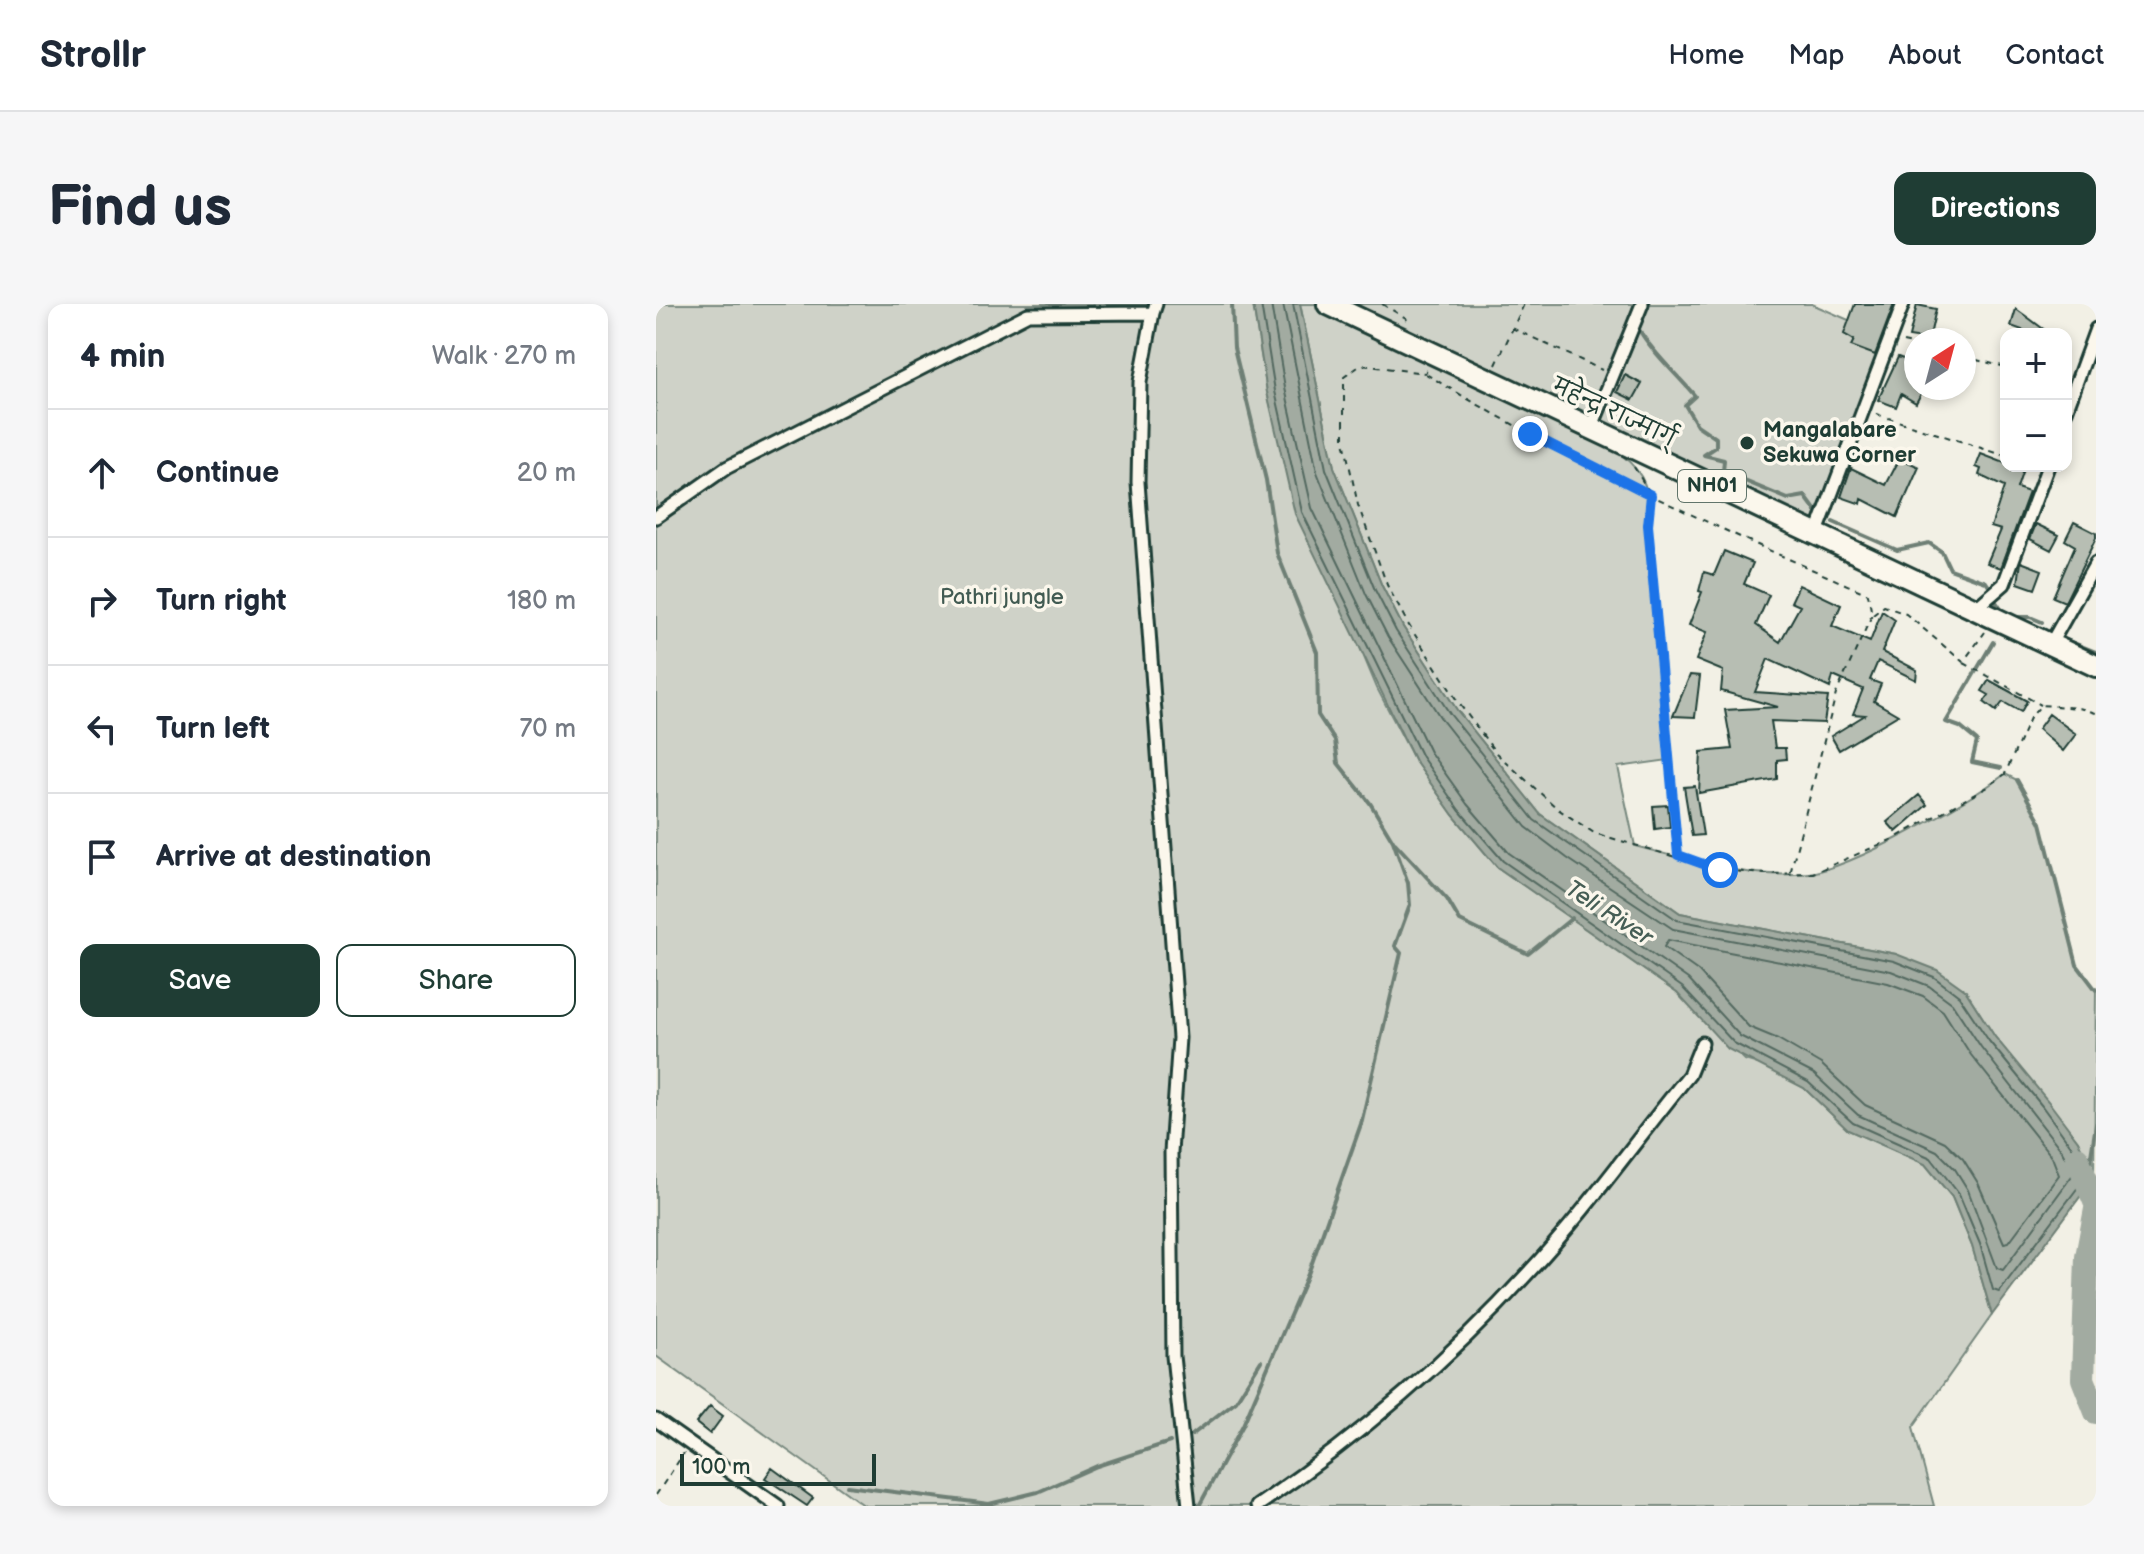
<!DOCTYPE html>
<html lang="en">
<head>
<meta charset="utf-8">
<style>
  :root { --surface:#fff; --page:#f6f6f7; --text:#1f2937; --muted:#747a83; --line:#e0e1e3; --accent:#1f3d34 }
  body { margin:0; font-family:"Balsamiq Sans","Playpen Sans Deva",sans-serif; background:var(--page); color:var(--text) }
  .controls { position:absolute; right:24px; top:24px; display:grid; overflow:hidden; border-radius:16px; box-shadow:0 4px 12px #0003 }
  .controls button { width:72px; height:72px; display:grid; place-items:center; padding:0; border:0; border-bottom:2px solid var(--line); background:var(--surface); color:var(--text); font:40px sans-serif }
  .compass { position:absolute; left:1248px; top:24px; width:72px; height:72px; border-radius:50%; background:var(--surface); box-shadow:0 4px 12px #0003; rotate:36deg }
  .scale { position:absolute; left:24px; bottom:20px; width:196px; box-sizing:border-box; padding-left:8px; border:4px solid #1f3d34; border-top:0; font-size:22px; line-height:28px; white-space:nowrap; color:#1f3d34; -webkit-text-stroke:6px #fbf7ec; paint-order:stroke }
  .stop { position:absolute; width:24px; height:24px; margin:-18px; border:6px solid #1a73e8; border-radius:50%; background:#fff }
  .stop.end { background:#1a73e8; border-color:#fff; box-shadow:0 2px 8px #0008 }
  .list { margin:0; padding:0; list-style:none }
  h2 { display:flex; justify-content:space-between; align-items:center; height:104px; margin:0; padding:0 32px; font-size:34px }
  h2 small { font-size:26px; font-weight:400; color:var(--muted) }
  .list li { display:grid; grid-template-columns:52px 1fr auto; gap:24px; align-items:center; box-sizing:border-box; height:128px; padding:0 32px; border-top:2px solid var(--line) }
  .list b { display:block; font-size:30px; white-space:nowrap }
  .list em { font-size:26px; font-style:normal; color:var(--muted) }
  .actions { display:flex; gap:16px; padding:24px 32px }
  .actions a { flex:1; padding:18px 0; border:2px solid var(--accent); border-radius:16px; text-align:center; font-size:28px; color:var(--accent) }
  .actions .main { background:var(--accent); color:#fff }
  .icon { flex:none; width:44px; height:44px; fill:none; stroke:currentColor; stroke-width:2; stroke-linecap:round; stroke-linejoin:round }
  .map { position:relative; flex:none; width:1440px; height:1202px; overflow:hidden; border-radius:16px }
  header { display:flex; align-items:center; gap:48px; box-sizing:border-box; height:112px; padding:0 40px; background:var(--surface); border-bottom:2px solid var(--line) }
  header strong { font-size:38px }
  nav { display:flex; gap:44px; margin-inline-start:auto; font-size:28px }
  .intro { display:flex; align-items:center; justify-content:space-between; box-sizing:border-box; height:192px; padding:0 48px }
  h1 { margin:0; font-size:56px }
  .button { padding:20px 36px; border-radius:16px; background:var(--accent); color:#fff; font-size:28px; font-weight:700 }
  main { display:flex; gap:48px; padding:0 48px }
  aside { flex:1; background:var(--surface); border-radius:16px; box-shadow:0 4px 12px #0003 }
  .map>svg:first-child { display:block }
  .green { fill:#cfd2c8; stroke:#77887e; stroke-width:2 }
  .water { fill:#a2aba1; stroke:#6e7f75; stroke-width:2 }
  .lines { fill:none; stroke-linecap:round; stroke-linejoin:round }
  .shore { stroke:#536960; stroke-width:2 }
  .stream { stroke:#6e7f75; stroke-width:4 }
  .river { stroke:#a2aba1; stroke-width:24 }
  .building { fill:#b7beb3; stroke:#1f3d34; stroke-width:2 }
  .minor-casing { stroke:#1f3d34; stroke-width:17 }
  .trunk-casing { stroke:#1f3d34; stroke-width:26 }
  .path { stroke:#1f3d34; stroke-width:2; stroke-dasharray:6 6; stroke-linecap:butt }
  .minor { stroke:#fbf7ec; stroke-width:11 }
  .trunk { stroke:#fbf7ec; stroke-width:20 }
  .route { stroke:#1a73e8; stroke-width:10 }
  .poi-dot { fill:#1f3d34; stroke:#fbf7ec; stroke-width:3 }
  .labels { text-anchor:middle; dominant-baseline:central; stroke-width:7; stroke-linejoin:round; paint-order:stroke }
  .shield { fill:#fbf7ec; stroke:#61756b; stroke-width:2 }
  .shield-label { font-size:20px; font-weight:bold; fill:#1f3d34 }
  .street-label { font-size:22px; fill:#1f3d34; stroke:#fbf7ec }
  .poi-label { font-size:22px; font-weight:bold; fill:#1f3d34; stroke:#fbf7ec; text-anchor:start }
  .park-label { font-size:22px; fill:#425b52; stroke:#fbf7ec }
  .water-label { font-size:24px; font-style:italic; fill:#465e55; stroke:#fbf7ec }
</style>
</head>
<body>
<header>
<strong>Strollr</strong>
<nav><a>Home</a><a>Map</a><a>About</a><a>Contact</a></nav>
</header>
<div class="intro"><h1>Find us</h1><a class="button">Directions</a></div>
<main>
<aside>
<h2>4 min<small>Walk · 270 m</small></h2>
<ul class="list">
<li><svg class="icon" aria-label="ahead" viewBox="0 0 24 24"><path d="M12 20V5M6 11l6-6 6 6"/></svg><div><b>Continue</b></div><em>20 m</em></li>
<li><svg class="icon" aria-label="right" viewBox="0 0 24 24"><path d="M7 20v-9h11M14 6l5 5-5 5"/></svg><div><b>Turn right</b></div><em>180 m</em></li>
<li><svg class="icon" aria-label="left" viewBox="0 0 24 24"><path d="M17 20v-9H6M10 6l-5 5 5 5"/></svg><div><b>Turn left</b></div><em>70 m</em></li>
<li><svg class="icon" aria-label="arrive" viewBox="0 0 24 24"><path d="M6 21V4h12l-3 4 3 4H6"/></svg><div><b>Arrive at destination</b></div></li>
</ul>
<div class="actions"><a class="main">Save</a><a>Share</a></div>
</aside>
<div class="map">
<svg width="1440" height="1202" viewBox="0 0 1440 1202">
  <rect width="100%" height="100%" fill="#f2f0e5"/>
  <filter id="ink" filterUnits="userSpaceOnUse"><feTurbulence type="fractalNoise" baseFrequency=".0125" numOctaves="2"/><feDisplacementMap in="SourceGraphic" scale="16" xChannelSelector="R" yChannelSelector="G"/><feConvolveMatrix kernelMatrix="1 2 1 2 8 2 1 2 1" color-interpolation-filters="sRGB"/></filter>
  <g filter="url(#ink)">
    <path class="green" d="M0,0H597L611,88L624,138L690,310L721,384L759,457L797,511L841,563L1021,689L1089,756L1109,762L1148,784L1192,826L1269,860L1296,893L1316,942L1336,1011L1257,1123L1278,1202H209L0,1052Z
      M644,0H1156L1234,34L1160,231L938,127C975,161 997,166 992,221L1013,456L962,463L979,542C1037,557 1093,576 1153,569C1196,564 1313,497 1349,470L1361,476L1385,519L1421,661L1440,686L1438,874L1422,837L1339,733L1309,686L1240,650L1024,609L884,510L801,406L747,323L726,282L678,163Z"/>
    <path class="water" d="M597,0H644L678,163L726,282L747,323L801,406L884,510L1024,609L1240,650L1281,666L1309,686L1339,733L1392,797L1422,837L1438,874L1336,1011L1316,942L1296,893L1269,860L1192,826L1148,784L1072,745L1021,689L841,563L797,511L759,457L639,210L611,88Z"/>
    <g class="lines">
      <path class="shore" d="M605,0L619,87L646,208L766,453L803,506L847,557L1026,683L1078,739L1152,778L1197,819L1275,854L1303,890L1324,940L1337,986L1343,988L1429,874L1415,842L1386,802L1333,737L1303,692L1278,673L1238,657L1021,616L878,516L794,410L740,327L719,286L670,165L637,0
        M615,0L629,84L656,204L774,448L811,500L853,549L1032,675L1084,732L1158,770L1202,811L1281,847L1299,865L1312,886L1341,964L1347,966L1418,869L1406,847L1325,743L1296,699L1273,682L1235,667L1017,625L911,554L870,523L786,416L732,333L710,290L661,168L627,0
        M1012,636L1232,679L1267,692L1287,707L1315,751L1396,853L1403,871L1353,938L1348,939L1322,879L1307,855L1289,838L1209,801L1165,760L1122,735L1093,723L1042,667L1008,643Z"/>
      <path class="stream" d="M972,19L979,0
        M984,27C998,51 1021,70 1039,92L1029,101L1041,121L1060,134V143L1048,151L1068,156L1067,168L1132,195L1149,192L1160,207
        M1177,218L1241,246L1273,239L1286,248L1294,265L1330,278L1334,284
        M1340,298L1349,311
        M1357,313H1374L1386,318
        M1403,333L1440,348
        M1337,338L1290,418L1304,423L1321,437L1316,458L1345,464
        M1361,476L1385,519L1421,661L1440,686
        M739,539L791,595L804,617L872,650L916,614
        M1433,865L1440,820
        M536,1131L580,1097L605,1057
        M191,1182L333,1200L382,1188L441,1162L514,1138
        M543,1202L587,1121L652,970L705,820L745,649L739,642L754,601L752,579L737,537L714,499L682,459L679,437L662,411L661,348L621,249L610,176L578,44L576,0"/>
      <path class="river" d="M1421,854L1440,900
        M1440,905L1431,953L1427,1075L1440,1108"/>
    </g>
    <path class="building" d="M1199,0H1238L1219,51L1195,42L1198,36L1188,30Z
      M1261,1L1280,5L1273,36L1253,33Z
      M1360,5L1374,15L1394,30H1377L1355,22Z
      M1242,53L1260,60L1255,80L1267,86L1260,99L1245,90L1240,103L1222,96Z
      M969,71L986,80L977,96L961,88Z
      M1325,150L1367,166L1361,184L1373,188L1345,264L1331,259L1345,226L1335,223L1348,183L1323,171L1325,165L1320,163Z
      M1244,154L1263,163L1241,213L1206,195L1205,200L1185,193L1195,164L1230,181Z
      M1418,218L1440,229V234L1409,298L1397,293L1419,242L1409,236Z
      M1380,220L1403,231L1395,246L1374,235Z
      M1068,247L1097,259L1088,280L1113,291L1100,321L1124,338L1144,302L1135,298L1143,281L1185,301L1176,322L1214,338L1226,307L1239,316L1226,348L1261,366L1260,376L1222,357L1214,376L1225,380L1218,397L1242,411L1183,446L1175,432L1209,411L1197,410L1207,385L1177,372L1174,384L1112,355L1099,388L1172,393L1168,419L1115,417L1119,444H1129L1130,455L1121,456V475L1043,489L1045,448L1076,445L1069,406L1122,403L1065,387L1067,367L1040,356L1051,328L1033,321L1046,288L1043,287L1048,268L1058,271Z
      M1365,258L1386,266L1379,285L1362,279Z
      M1034,371L1044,372L1039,413L1017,412Z
      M1333,376L1371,397L1365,408L1347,398L1340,407L1328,398L1333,391L1326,387Z
      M1393,410L1420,430L1407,447L1382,425Z
      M1039,482L1047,531L1036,532L1028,483Z
      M1263,491L1271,501L1240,528L1231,518Z
      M1012,501L1014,523L999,525L997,502Z
      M54,1102L67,1112L54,1130L40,1119Z
      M116,1164L157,1194L151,1202L109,1174Z"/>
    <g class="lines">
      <g class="minor-casing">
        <path id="minor" d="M497,9L484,78L482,178L523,734L515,848L517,1052L533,1202
          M1410,107L1440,25
          M935,125L986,0
          M0,213L70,164L372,10L497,9L500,0
          M1160,231L1247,0
          M1318,306L1348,280L1392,162
          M1394,341L1440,259
          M0,1116L122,1202
          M601,1202C700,1135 791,1058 872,969C930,907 980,836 1033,771L1046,739"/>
      </g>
      <g class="trunk-casing">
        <path id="trunk" d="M672,0L1440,362"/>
      </g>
      <path class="path" d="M726,0L750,14L753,20
        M856,24L946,66
        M1247,38L1260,41
        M1308,53L1350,63
        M840,61L868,0
        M771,66L769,69L705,61L688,73V137L702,201L731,281L752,320L802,398L840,449L902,505L938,529L1064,566L1109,570L1157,569L1237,535L1332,483L1349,470L1374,414L1385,401L1423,404L1440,409
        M770,70C911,156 1061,224 1212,290L1216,311L1180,390L1134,570
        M1220,110L1350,152
        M978,163L995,191L992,221L1022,550
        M1217,311L1228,302L1250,310L1307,358L1329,328
        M1308,359L1385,401
        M0,1191L28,1149"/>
      <use href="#minor" class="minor"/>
      <use href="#trunk" class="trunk"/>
    </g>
  </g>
  <g class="lines" filter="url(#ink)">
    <path class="route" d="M874,130L995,191L992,221L1022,551L1064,566"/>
  </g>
  <circle class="poi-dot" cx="1091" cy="139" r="8"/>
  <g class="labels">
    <rect class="shield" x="1022" y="166" width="68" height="32" rx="6"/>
    <g class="shield-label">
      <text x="1056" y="182">NH01</text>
    </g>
    <g class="street-label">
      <text transform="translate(958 109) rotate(25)">महेन्द्र राज्मार्ग्</text>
    </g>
    <g class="poi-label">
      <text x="1107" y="126">Mangalabare<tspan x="1107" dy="25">Sekuwa Corner</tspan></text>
    </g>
    <g class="park-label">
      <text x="346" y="293">Pathri jungle</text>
    </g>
    <g class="water-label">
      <text transform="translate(953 609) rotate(33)">Teli River</text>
    </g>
  </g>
</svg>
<div class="controls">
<button>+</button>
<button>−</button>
</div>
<svg class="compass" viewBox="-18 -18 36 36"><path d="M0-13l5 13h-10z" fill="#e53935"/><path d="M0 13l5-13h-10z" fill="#747a83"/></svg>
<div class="scale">100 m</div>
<div class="stop" style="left:1064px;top:566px"></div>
<div class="stop end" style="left:874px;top:130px"></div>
</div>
</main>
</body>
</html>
